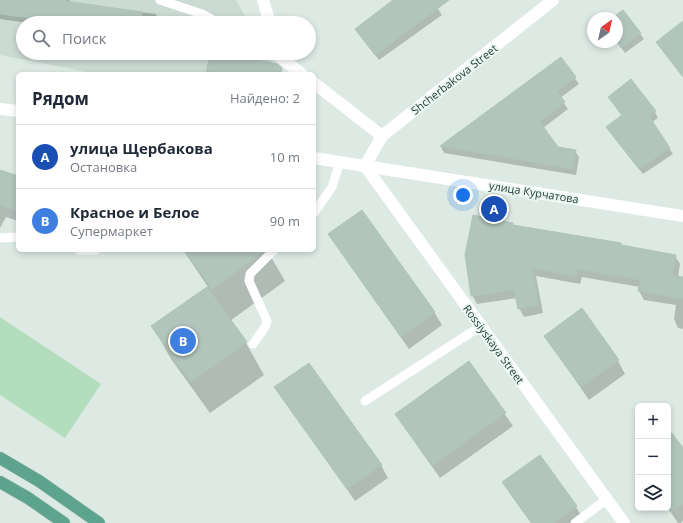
<!DOCTYPE html>
<html lang="ru">
<head>
<meta charset="utf-8">
<style>
  :root { --surface:#fff; --page:#f2f2f3; --text:#1f2937; --muted:#747a83; --line:#e0e1e3; --accent:#1a73e8 }
  body { margin:0; font-family:"Open Sans",sans-serif; background:var(--page); color:var(--text) }
  .controls { position:absolute; right:12px; bottom:12px; display:grid; overflow:hidden; border-radius:6px; box-shadow:0 2px 6px #0003 }
  .controls button { width:36px; height:36px; display:grid; place-items:center; padding:0; border:0; border-bottom:1px solid var(--line); background:var(--surface); color:var(--text); font:20px sans-serif }
  .compass { position:absolute; left:587px; top:12px; width:36px; height:36px; border-radius:50%; background:var(--surface); box-shadow:0 2px 6px #0003; rotate:34deg }
  .you { position:absolute; left:463px; top:195px; width:14px; height:14px; margin:-10px; border:3px solid #fff; border-radius:50%; background:#1a73e8; box-shadow:0 0 0 6px #1a73e833 }
  .badge { display:grid; place-items:center; width:26px; height:26px; border-radius:50%; background:var(--accent); color:#fff; font-size:13px; font-weight:700 }
  .pin { position:absolute; translate:-50% -50%; border:2px solid #fff; box-shadow:0 1px 4px #0006 }
  .list { margin:0; padding:0; list-style:none }
  h2 { display:flex; justify-content:space-between; align-items:center; height:52px; margin:0; padding:0 16px; font-size:17px }
  h2 small { font-size:13px; font-weight:400; color:var(--muted) }
  .list li { display:grid; grid-template-columns:26px 1fr auto; gap:12px; align-items:center; box-sizing:border-box; height:64px; padding:0 16px; border-top:1px solid var(--line) }
  .list b { display:block; font-size:15px; white-space:nowrap }
  .list p { margin:0; font-size:13px; white-space:nowrap; color:var(--muted) }
  .list em { font-size:13px; font-style:normal; color:var(--muted) }
  .icon { flex:none; width:22px; height:22px; fill:none; stroke:currentColor; stroke-width:2; stroke-linecap:round; stroke-linejoin:round }
  .map { position:relative; flex:none; width:683px; height:523px; overflow:hidden }
  .search { position:absolute; background:var(--surface); box-shadow:0 2px 6px #0003; left:16px; top:16px; width:300px; height:44px; display:flex; align-items:center; gap:10px; box-sizing:border-box; padding:0 14px; border-radius:22px; color:var(--muted); font-size:15px }
  .panel { position:absolute; background:var(--surface); box-shadow:0 2px 6px #0003; left:16px; top:72px; width:300px; height:180px; border-radius:6px }
  .map>svg:first-child { display:block }
  .built { fill:#cbdad2 }
  .green { fill:#b3debd }
  .shadow { fill:#0003 }
  .building { fill:#b2c5bc; stroke:#afc4ba }
  .lines { fill:none; stroke-linecap:round; stroke-linejoin:round }
  .primary-casing { stroke:#bbc4c1; stroke-width:13 }
  .service { stroke:#fff; stroke-width:9 }
  .minor { stroke:#fff; stroke-width:12 }
  .tertiary { stroke:#fff; stroke-width:12 }
  .primary { stroke:#5da48e; stroke-width:12 }
  .labels { text-anchor:middle; dominant-baseline:central; stroke-width:4; stroke-linejoin:round; paint-order:stroke }
  .street-label { font-size:11px; fill:#1d3b31; stroke:#edf7f2 }
</style>
</head>
<body>
<div class="map">
<svg width="683" height="523" viewBox="0 0 683 523">
  <rect width="100%" height="100%" fill="#ddeae4"/>
  <path class="built" d="M0,0H236L249,23H23V53H266L278,74H98L0,55Z"/>
  <path class="green" d="M0,317L101,384L65,438L0,395Z"/>
  <path class="shadow" d="M0,0H70L69,3L156,14L160,23H28L0,19Z
    M395,0H432L442,15L379,60L360,35Z
    M623,11L644,39L625,53L617,42V18H614Z
    M561,59L579,84L560,98L568,109L543,128L557,148L575,151L579,157L576,175L444,153L441,147Z
    M609,97L655,112L658,118L652,122L673,154L643,174L611,133L622,116Z
    M0,172L18,177V221L6,217L0,228Z
    M513,224L514,226L675,256L680,264L678,277L683,278V329L678,328L674,319L676,305L644,300L639,291L640,287L582,277L580,284L536,276L543,313L524,317L519,308L516,298L477,304L472,295Z
    M329,235L434,312L442,325L409,349Z
    M183,250H267L285,281L230,321L246,343L264,375L210,413L171,359L153,327L208,287Z
    M545,336L618,361L625,374L589,400Z
    M469,363L513,426L440,478L396,414Z
    M276,388L381,465L388,478L355,501Z
    M668,437L683,450V521L681,523H678L668,508Z
    M540,456L576,507L584,520L579,523H531L511,495L503,482Z
    M638,459V465L635,461Z"/>
  <path class="building" d="M0,0H66L65,1L142,12V23H69L0,14Z
    M393,0H449L375,55L355,29Z
    M623,10L641,33L621,48L617,42V18H612Z
    M683,21V77L656,42Z
    M210,53H219L277,64L282,68L281,74H206Z
    M561,57L576,77L557,91L565,102L540,122L558,147L576,150L573,169L440,146Z
    M631,79L656,111L649,116L670,148L639,169L606,127L622,115L608,97Z
    M0,170L18,176V211L0,205Z
    M362,210L435,312L401,337L328,234Z
    M473,215L513,223V225L621,243V245L676,255L672,275L683,277V299L638,291L640,280L577,269L576,276L532,268L539,305L518,309L514,290L471,296L465,255Z
    M184,250H266L212,289Z
    M207,287L247,342L191,382L151,326Z
    M582,308L619,360L581,387L544,336Z
    M469,361L506,413L432,466L395,414Z
    M309,363L382,465L347,489L274,387Z
    M672,433L683,448V504L671,512L668,508V436Z
    M540,455L577,506L554,523H532L502,482Z"/>
  <g class="lines">
    <g class="primary-casing">
      <path id="primary" d="M0,458L39,481L99,523
        M0,482L28,498L64,523"/>
    </g>
    <path class="service" d="M160,0L202,14L219,23
      M314,213L332,187L340,162
      M0,238L18,237
      M79,250H96
      M253,344L265,327L267,321L249,281L250,274L274,250
      M365,401L481,326
      M575,523L607,499"/>
    <path class="minor" d="M263,0L270,23
      M279,53L280,57L302,74
      M314,83L382,136
      M365,166L624,523"/>
    <path class="tertiary" d="M0,109L18,111
      M314,158L683,216
      M365,166L382,136L553,0"/>
    <use href="#primary" class="primary"/>
  </g>
  <g class="labels">
    <g class="street-label">
      <text transform="translate(454 79) rotate(-38)">Shcherbakova Street</text>
      <text transform="translate(534 192) rotate(9)">улица Курчатова</text>
      <text transform="translate(494 344) rotate(54)">Rossiyskaya Street</text>
    </g>
  </g>
</svg>
<div class="controls">
<button>+</button>
<button>−</button>
<button><svg class="icon" aria-label="layers" viewBox="0 0 24 24"><path d="M12 4l9 5-9 5-9-5zM3 14l9 5 9-5"/></svg></button>
</div>
<svg class="compass" viewBox="-18 -18 36 36"><path d="M0-13l5 13h-10z" fill="#e53935"/><path d="M0 13l5-13h-10z" fill="#747a83"/></svg>
<div class="you"></div>
<div class="pin badge" style="left:494px;top:209px;background:#1a4fb4">A</div>
<div class="pin badge" style="left:183px;top:341px;background:#3f7fe0">B</div>
<div class="search"><svg class="icon" aria-label="search" viewBox="0 0 24 24"><circle cx="10" cy="10" r="6"/><path d="M15 15l6 6"/></svg>Поиск</div>
<section class="panel">
<h2>Рядом<small>Найдено: 2</small></h2>
<ul class="list">
<li><span class="badge" style="background:#1a4fb4">A</span><div><b>улица Щербакова</b><p>Остановка</p></div><em>10 m</em></li>
<li><span class="badge" style="background:#3f7fe0">B</span><div><b>Красное и Белое</b><p>Супермаркет</p></div><em>90 m</em></li>
</ul>
</section>
</div>
</body>
</html>
